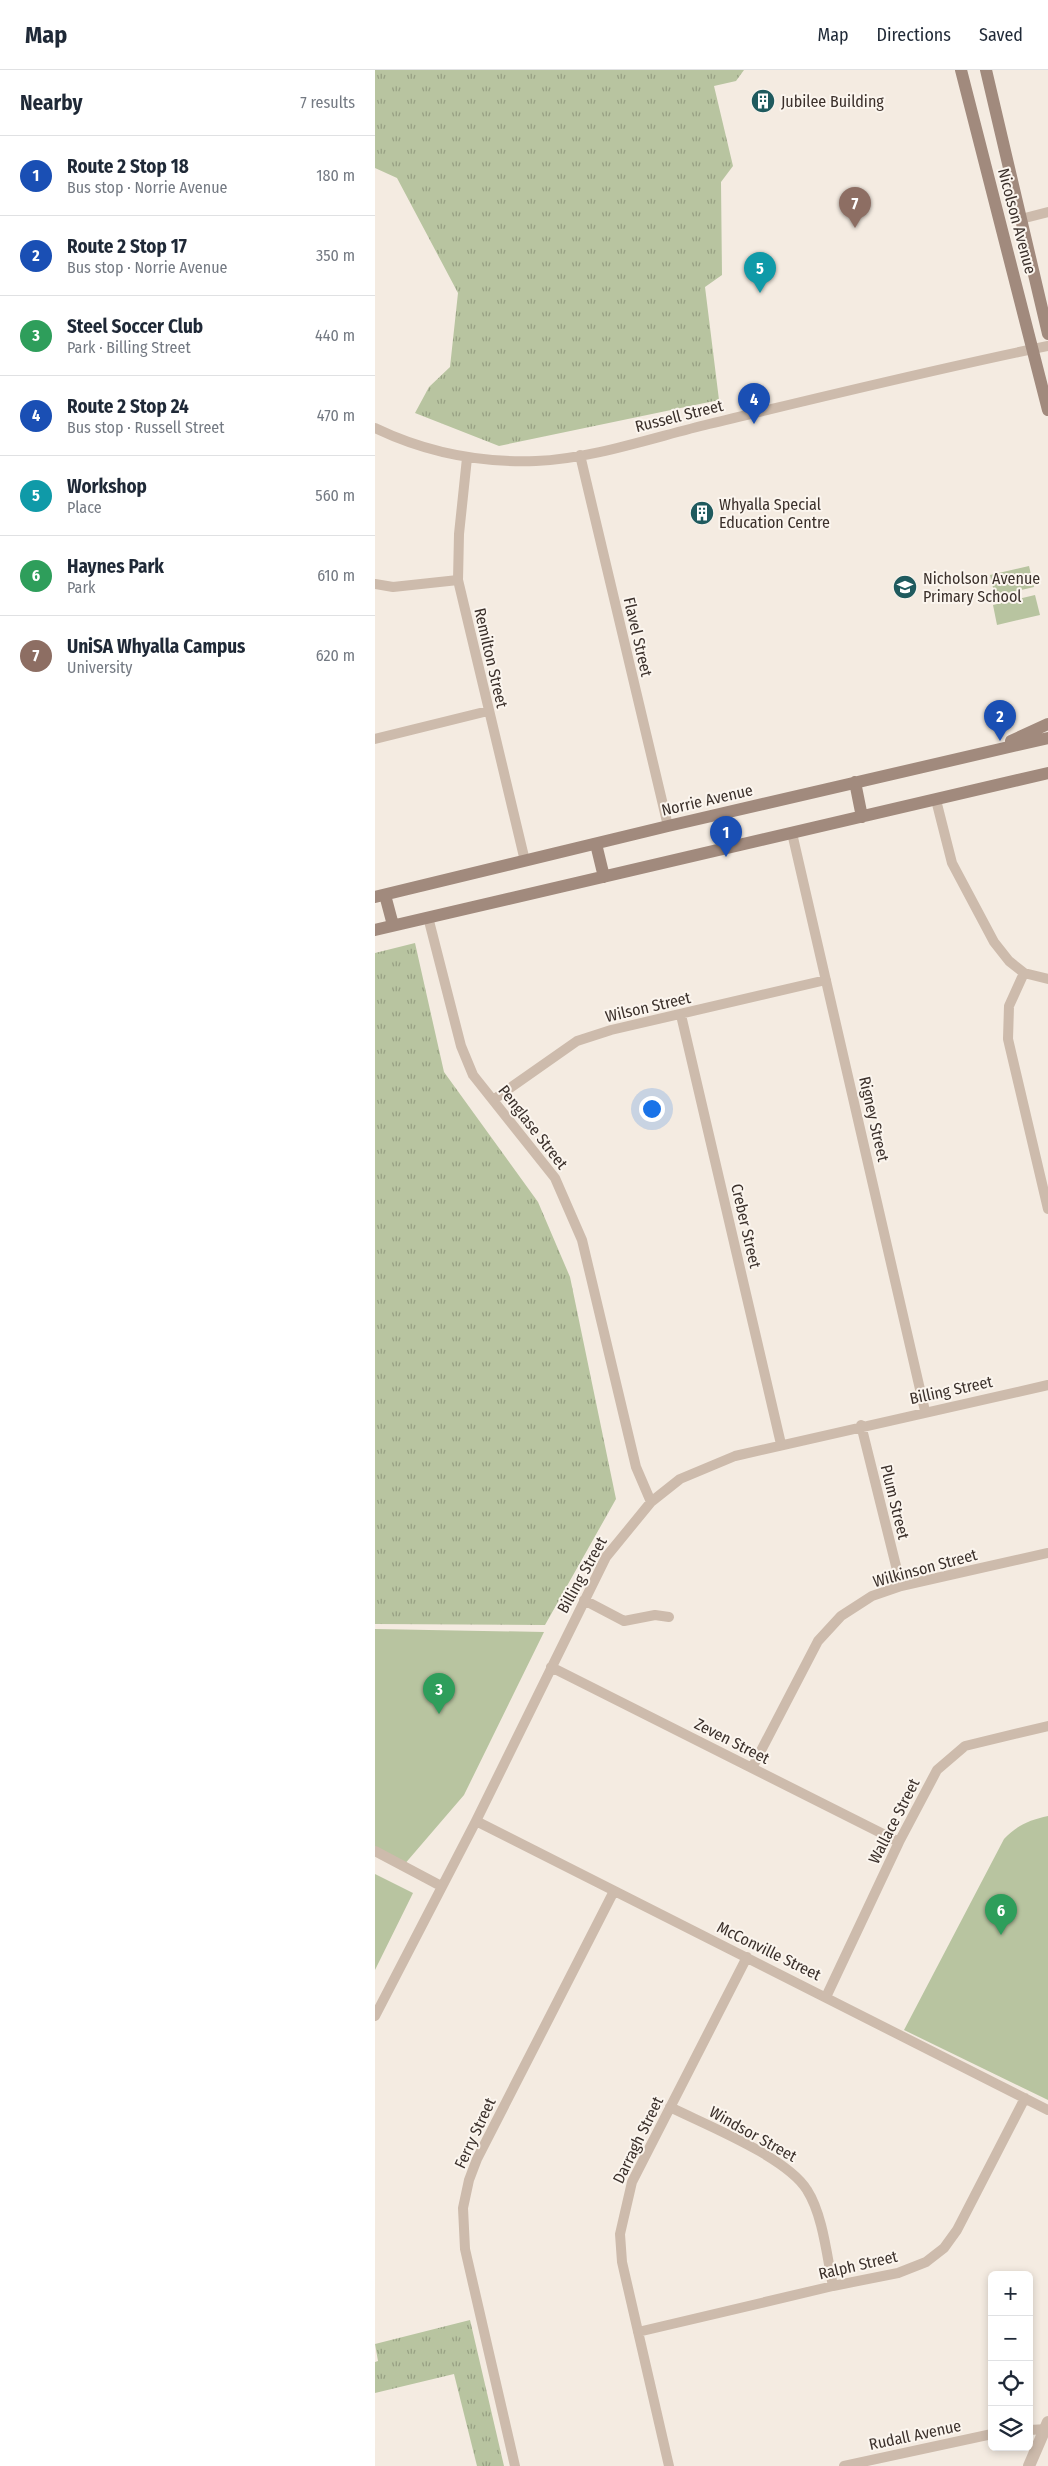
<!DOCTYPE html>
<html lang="en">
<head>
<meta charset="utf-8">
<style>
  :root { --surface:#fff; --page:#f6f6f7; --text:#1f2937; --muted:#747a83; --line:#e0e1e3; --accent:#1f5a5e }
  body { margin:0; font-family:"Fira Sans Condensed",sans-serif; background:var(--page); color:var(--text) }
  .controls { position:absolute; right:15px; bottom:15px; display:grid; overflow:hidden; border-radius:8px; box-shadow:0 2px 8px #0003 }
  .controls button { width:45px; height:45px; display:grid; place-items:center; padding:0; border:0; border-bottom:1px solid var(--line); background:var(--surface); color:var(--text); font:25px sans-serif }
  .you { position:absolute; left:276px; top:1038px; width:18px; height:18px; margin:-12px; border:4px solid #fff; border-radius:50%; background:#1a73e8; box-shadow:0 0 0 8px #1a73e833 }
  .badge { display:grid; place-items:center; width:32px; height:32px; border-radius:50%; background:var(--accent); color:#fff; font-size:16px; font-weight:700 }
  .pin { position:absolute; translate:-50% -41px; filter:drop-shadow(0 1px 2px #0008) }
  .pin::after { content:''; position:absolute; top:26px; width:18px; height:15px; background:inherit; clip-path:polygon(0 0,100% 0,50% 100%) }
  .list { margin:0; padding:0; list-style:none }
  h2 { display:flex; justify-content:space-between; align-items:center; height:65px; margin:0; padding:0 20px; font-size:21px }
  h2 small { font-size:16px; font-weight:400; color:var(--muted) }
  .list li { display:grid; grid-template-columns:32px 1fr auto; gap:15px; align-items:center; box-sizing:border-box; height:80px; padding:0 20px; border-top:1px solid var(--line) }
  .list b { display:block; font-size:19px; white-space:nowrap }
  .list p { margin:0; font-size:16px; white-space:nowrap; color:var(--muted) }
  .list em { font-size:16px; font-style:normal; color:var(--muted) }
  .icon { flex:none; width:28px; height:28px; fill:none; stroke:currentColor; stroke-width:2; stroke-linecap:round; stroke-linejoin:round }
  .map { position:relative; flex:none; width:673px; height:2396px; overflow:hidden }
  header { display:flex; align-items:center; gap:30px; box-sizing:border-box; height:70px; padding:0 25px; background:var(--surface); border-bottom:1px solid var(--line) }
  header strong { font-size:24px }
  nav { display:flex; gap:28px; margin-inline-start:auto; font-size:18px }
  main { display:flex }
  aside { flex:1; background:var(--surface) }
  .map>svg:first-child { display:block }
  .grass { fill:url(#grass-tufts) }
  .park { fill:#b8c4a0 }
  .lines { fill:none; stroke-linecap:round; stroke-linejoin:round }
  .minor { stroke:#cdbbac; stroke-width:10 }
  .tertiary { stroke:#cdbbac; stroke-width:12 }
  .secondary { stroke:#a18a7d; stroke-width:12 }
  .labels { text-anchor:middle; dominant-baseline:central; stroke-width:4; stroke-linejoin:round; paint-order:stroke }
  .poi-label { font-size:16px; fill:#3b302b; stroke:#fbf5ee; text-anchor:start }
  .street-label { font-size:16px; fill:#3b302b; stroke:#fbf5ee }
</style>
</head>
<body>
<header>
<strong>Map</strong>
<nav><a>Map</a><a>Directions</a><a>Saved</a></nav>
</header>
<main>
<aside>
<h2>Nearby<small>7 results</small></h2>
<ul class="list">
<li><span class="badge" style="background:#1a4fb4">1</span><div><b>Route 2 Stop 18</b><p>Bus stop · Norrie Avenue</p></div><em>180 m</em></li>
<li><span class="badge" style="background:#1a4fb4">2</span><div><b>Route 2 Stop 17</b><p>Bus stop · Norrie Avenue</p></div><em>350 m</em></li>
<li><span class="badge" style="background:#2e9e5b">3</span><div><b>Steel Soccer Club</b><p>Park · Billing Street</p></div><em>440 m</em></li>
<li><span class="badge" style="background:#1a4fb4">4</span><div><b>Route 2 Stop 24</b><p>Bus stop · Russell Street</p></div><em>470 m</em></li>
<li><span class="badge" style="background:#0f9aa8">5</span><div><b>Workshop</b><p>Place</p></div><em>560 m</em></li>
<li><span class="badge" style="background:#2e9e5b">6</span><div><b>Haynes Park</b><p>Park</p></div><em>610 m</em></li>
<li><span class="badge" style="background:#8d6e63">7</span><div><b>UniSA Whyalla Campus</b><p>University</p></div><em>620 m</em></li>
</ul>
</aside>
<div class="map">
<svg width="673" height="2396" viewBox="0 0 673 2396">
  <defs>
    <pattern id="grass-tufts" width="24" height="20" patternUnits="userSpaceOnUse" patternTransform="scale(1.25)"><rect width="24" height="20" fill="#b8c4a0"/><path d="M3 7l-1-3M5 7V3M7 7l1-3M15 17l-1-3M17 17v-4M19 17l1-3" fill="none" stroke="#97a083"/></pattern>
  </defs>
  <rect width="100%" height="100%" fill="#f4ebe1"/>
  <path class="grass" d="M0,0H369L361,11L339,16L358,96L346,112L347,205L330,217L344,330L124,376L40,343L54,317L75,297L83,223L22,108L0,98Z
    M40,873L69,1002L163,1132L195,1207L241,1429L170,1555L0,1554V883Z
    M95,2250L129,2396H102L79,2304L0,2323V2292L3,2291L0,2274Z"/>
  <path class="park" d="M654,496L659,517L620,526L615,505Z
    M660,525L665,545L622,555L618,535Z
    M0,1559L169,1562L89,1725L28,1796L0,1781Z
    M673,1746V2030L529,1960L629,1769C642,1755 655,1750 673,1746Z
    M0,1804L38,1823L0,1900Z"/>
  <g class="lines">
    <path class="minor" d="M646,149L673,142
      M0,358C50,382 105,393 161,391C216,389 280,367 334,354C447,327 560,299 673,276
      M205,385L293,756
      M92,388L84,464L83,510L150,791
      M0,514L18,517L83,510
      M0,669L113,641
      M561,730L577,793L619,872L634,891L649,903L673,909
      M417,763L550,1341
      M53,847L86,976L98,1005L180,1108L207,1170L261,1397L276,1432
      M649,903L634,936L633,969L673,1139
      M306,945L406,1374
      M118,1030L202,971L236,960L451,910
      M486,1355L526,1516
      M209,1530L249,1551L280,1545L294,1547
      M176,1597L524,1772
      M377,1698L443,1571L466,1546L497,1526L526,1516L673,1483
      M101,1751L673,2040
      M0,1781L66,1816
      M451,1927L524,1772L562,1700L590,1676L673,1656
      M0,1946L101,1751L231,1487L276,1432L305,1409L360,1386L673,1315
      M295,2037C331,2055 412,2087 432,2120C448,2145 452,2187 458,2216
      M263,2262L458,2216L523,2203L551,2192L569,2178L582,2160L650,2028
      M654,2360L673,2359
      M140,2396L90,2179L88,2138L94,2110L102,2089L239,1821
      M294,2396L247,2192L245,2164L257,2112L372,1887
      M469,2396L617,2364"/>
    <path class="tertiary" d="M654,2396L673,2352"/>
    <path class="secondary" d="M586,0L673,340
      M611,0L673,264
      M636,671L673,654
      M480,712L487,747
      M221,774L229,807
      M10,825L18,855
      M0,827L293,756L673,668
      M0,860L673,703"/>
  </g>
  <defs>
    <g id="building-disc" transform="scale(1.25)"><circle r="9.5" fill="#1f5a5e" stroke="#fbf5ee"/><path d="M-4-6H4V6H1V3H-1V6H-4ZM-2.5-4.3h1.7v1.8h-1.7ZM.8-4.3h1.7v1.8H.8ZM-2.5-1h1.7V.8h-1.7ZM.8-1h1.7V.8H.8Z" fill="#fff"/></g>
    <g id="school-disc" transform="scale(1.25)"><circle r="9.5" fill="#1f5a5e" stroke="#fbf5ee"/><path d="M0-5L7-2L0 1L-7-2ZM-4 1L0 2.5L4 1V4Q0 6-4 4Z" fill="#fff"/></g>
  </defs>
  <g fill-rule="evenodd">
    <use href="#building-disc" x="388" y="31"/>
    <use href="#building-disc" x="327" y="443"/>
    <use href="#school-disc" x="530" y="517"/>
  </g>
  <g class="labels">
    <g class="poi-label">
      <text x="406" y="31">Jubilee Building</text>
      <text x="344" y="434">Whyalla Special<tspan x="344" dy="18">Education Centre</tspan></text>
      <text x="548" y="508">Nicholson Avenue<tspan x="548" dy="18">Primary School</tspan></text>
    </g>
    <g class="street-label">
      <text transform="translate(642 151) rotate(75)">Nicolson Avenue</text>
      <text transform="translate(304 346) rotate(-14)">Russell Street</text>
      <text transform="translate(263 567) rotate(77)">Flavel Street</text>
      <text transform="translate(116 588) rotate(77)">Remilton Street</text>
      <text transform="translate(332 730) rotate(-13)">Norrie Avenue</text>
      <text transform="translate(273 937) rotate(-13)">Wilson Street</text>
      <text transform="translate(499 1049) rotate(77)">Rigney Street</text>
      <text transform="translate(158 1057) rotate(52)">Penglase Street</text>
      <text transform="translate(371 1156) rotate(77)">Creber Street</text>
      <text transform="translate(576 1320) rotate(-12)">Billing Street</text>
      <text transform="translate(520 1432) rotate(76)">Plum Street</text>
      <text transform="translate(550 1498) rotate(-15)">Wilkinson Street</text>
      <text transform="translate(207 1505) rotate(-61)">Billing Street</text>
      <text transform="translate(357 1671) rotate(27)">Zeven Street</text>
      <text transform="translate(519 1751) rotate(-63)">Wallace Street</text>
      <text transform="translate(394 1881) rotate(26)">McConville Street</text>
      <text transform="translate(100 2063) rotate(-65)">Ferry Street</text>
      <text transform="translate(378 2064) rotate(29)">Windsor Street</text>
      <text transform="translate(263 2070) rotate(-64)">Darragh Street</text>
      <text transform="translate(483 2195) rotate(-13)">Ralph Street</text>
      <text transform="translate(540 2365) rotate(-12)">Rudall Avenue</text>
    </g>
  </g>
</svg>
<div class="controls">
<button>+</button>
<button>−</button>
<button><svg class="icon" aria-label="locate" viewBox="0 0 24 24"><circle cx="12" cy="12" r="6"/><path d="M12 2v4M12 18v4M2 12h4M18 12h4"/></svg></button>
<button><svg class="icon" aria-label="layers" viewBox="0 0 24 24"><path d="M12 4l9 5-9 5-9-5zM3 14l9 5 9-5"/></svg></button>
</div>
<div class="you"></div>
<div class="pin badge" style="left:351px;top:787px;background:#1a4fb4">1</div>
<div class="pin badge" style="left:625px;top:671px;background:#1a4fb4">2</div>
<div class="pin badge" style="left:64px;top:1644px;background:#2e9e5b">3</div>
<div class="pin badge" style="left:379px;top:354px;background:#1a4fb4">4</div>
<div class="pin badge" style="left:385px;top:223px;background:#0f9aa8">5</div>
<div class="pin badge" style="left:626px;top:1865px;background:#2e9e5b">6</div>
<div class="pin badge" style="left:480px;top:158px;background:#8d6e63">7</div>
</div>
</main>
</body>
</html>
